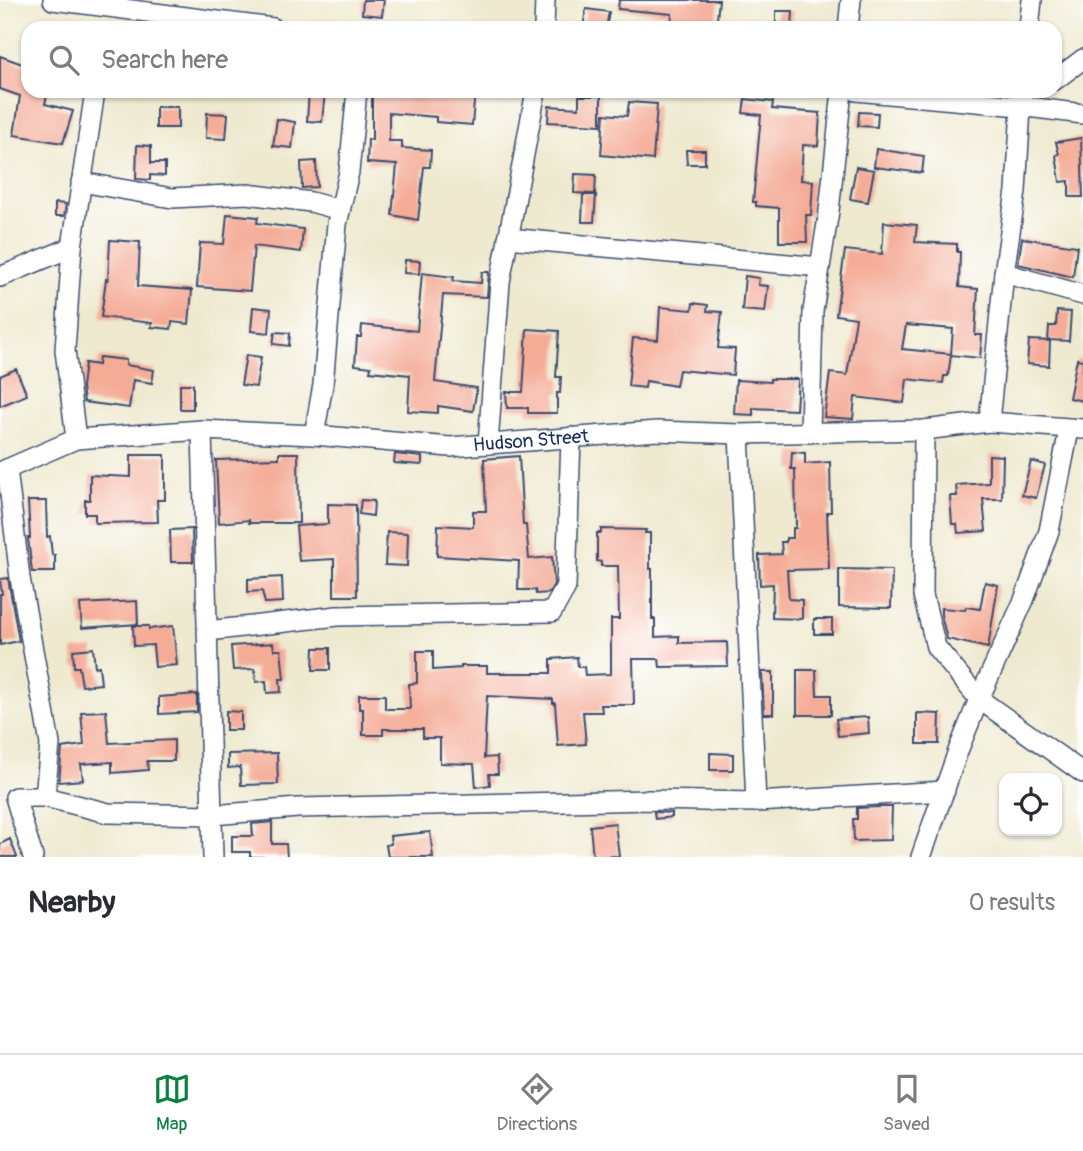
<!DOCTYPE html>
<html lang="en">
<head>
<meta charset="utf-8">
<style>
  :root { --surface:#fff; --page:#f2f2f3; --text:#2b2b33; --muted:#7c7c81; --line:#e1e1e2; --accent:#0b8043 }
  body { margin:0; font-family:Pangolin,sans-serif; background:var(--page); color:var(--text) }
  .controls { position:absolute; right:21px; bottom:21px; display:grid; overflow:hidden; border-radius:14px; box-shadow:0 2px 5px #0004 }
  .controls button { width:63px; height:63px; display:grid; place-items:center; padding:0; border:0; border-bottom:2px solid var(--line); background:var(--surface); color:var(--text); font:35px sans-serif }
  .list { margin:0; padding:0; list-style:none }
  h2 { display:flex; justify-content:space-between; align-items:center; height:91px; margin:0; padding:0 28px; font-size:30px }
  h2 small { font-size:23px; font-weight:400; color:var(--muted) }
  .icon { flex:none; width:38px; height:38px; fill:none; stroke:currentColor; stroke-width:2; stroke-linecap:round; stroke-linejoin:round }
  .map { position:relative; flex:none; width:1083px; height:857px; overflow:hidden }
  .search { position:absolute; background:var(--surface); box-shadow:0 2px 5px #0004; left:21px; right:21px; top:21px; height:77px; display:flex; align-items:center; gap:18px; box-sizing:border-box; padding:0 24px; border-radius:21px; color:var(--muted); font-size:26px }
  .sheet { height:196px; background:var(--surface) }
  nav { display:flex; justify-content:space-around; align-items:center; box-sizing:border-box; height:98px; border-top:2px solid var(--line); background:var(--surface); font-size:19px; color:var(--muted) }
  nav a { display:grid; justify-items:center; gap:4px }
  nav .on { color:var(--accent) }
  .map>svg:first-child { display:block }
  .building { fill:#f4ac97; fill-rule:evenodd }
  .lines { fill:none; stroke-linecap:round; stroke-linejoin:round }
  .minor-casing { stroke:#3b4b6f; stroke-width:22 }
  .minor { stroke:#fff; stroke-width:19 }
  .labels { text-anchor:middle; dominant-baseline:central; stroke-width:7; stroke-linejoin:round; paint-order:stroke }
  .street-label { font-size:19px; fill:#1b2f5e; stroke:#fff }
</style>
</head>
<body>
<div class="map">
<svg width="1083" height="857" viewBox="0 0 1083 857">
  <rect width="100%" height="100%" fill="#fff"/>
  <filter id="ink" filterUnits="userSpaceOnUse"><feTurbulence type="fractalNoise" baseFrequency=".0143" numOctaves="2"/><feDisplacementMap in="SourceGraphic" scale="14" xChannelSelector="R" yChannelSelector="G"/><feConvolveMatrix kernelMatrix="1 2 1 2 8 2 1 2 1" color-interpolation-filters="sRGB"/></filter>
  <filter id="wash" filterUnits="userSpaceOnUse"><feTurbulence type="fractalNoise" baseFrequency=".00686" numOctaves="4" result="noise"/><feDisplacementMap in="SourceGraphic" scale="28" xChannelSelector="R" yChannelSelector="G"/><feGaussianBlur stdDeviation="1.57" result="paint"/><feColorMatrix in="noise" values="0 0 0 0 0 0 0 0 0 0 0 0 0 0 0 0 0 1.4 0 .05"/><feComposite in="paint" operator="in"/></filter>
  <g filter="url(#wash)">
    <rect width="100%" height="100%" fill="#eee9cf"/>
    <g id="blocks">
      <path class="building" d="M363,0H384L382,16L362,14Z
        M619,0H719L716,28L671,24L672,14L618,9Z
        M586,9L609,12L606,28H583Z
        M776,11H793L792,28H776Z
        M0,56L28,66V91H48L45,104L73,111L63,143L14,135L20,96L0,89Z
        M309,91H325L322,122L307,121Z
        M372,91H475L472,125L436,122V117L389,113V141H402V148L431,150L430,167H424L418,220L392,215L397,165L367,163L368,139L372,140Z
        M579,96H601V125L548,122L549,106L579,108Z
        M745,99L773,102L772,109L820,113L818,146L803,145L801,180L813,181L811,215H806L807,242H779V208L756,206V202H753L761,115L743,113Z
        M629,102L657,104L653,160L601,155L604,114L627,116Z
        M156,107H178V128H156Z
        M859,112L878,113L877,127L858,126Z
        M207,113L228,114L226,139L206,138Z
        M277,119L295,122L292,148L273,146Z
        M1081,138L1083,197H1069V181L1060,182L1056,155L1059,154L1056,142Z
        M137,145L151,146V163H165V176L150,175V180L136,179Z
        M876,149L924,156L922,173L874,167Z
        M686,150H705V164H687Z
        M316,161L317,187L302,188L301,162Z
        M856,167L874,170L868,202L850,199Z
        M575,174L596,175L595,194L574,193Z
        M583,195H596L594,222H582Z
        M55,203L66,204L64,216H55Z
        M227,214L258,217L257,223L303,229L301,252L254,246L250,291L197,287L200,243L224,244Z
        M884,222L917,225L915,242L957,244V252H960L959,287L978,289L975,335H982L980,358L951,355L948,376H944L943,383L907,379L904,403L855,397L853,419L824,417L830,373L847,375L856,318L836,315L845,250L882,254ZM906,325L953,329L951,354L902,349Z
        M1022,238L1077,246L1073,277L1018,264Z
        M110,240L140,242L138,286L192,290L189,324L172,322L171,329L151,327L152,323L101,317L106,279L108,280Z
        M405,260L420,261L419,274L404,273Z
        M482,272H489L487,297L443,295L435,382L477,388L473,411L438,406V413L408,411L410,375L370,371L371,367L355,365L357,337H361L362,325L417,331L422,273L454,277L453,281L481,283Z
        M745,276L759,278L758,285L768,286L765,312L742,310Z
        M693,303L708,305L707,311L722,312L718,348L735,349L733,375L679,370L676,386L646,381L645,388L628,386L633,338L658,340L660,307L692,310Z
        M253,307L271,309L269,333L251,331Z
        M1057,311L1071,312L1069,341L1048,340L1049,326H1056Z
        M527,329L559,331L556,377H561L560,393H557V413H528V408H507L506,392H523Z
        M275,332L290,333L289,346L273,344Z
        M1029,340L1050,341L1049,366L1027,364Z
        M246,355L261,357L256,387L241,385Z
        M99,357L126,360V365L154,370L152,383L133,380L129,408L84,402L82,387L85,363L98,365Z
        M1077,359L1083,360V401L1069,398Z
        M16,369L27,395L0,406V376Z
        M770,379H798L796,410L753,408V415L734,414L736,380L770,382Z
        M180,384H193V409H180Z
        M792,452L805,453V464L830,462L831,512H827L829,569L787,570L789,599L802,600V619L772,618L773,584L760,585L759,555L782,554L781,542H786V538H793V528H796L795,469H791Z
        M279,453H298L299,523H249V520L219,523L216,460L279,458Z
        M395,454L422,457V465L394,463Z
        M131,455H165V500H157L158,522L95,523V514H85V500H90V475L131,477Z
        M989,455L1003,456L1002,499H983L986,531L958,533L957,524H952L950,496H957L956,485L989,483Z
        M519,456L523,525H526L529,559L552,557L554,584L549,593L536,594L535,590H518L519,561L437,556L438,525L473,527V511H486L484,459Z
        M1031,461L1045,465L1036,498L1022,495Z
        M361,500L374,501L373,516L359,514Z
        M28,501H46L47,537L50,536L52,555H55V572H32L28,538H30Z
        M328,504L356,505L357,596H334V559L299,561L296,526L328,524Z
        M192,529L193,562H171L170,530Z
        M601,529L646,530L645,533H650V569H652V619H655V637L679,636V643L727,642L728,666L660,667L659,659H633L634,705H601L602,712H583L586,744L558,746L555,703H553V699L487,696L484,758L497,757L498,774H489L490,785L476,787L474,764L440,763V738H423V729H383V735H363V709H359V695H385V709H410L409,684L417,683V651H433V670L461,668V666H487V673H551V659L577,657L578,667H584L585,675L611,674V619H619L618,566H601V562L597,561V533H601Z
        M387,532L408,533L407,566L385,565Z
        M839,569L892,570L891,608L839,607Z
        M282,577L283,602L265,603L262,591L248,592V579Z
        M8,578L19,641L0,645V594H2L0,579Z
        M985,582L998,585L988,648L947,639L941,615V608L965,610L966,607L980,609Z
        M137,601L138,624L82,628L80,604Z
        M814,619H832V634H814Z
        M133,626H149V629L173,626L177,665L155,667L153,645L134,646Z
        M273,643L274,650H281L284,679H280L281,692L267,693L266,681L256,682L255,669L233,670L231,646Z
        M93,648L95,667L99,666L101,684L82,686L79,667H74L73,650Z
        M314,648H330V670H313Z
        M797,670H816L817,695H831V715H797Z
        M762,672H773V714H764Z
        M197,694V712L159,714V697Z
        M106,711L109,743L174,740V761H147L148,770L112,773V762L81,764L83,780L59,782L62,748L84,745L81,712Z
        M226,711L241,712V730H226Z
        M917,713L940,714L939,744H917Z
        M868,717L869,733L838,736L836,719Z
        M277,753L278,784L241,785L240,767L228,768V754Z
        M710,753L733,754V770H710Z
        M880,807H892L891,840L854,841L853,819H857V808Z
        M654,812L672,813V817L655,819Z
        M272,822V844H286L287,857H250V852H232V836H253L252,824Z
        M615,823L619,856L593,857L590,826Z
        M430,832L433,857H388L386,845L391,844L390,836Z
        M10,839L17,857H0V844Z"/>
    </g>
  </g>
  <g filter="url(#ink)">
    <use href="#blocks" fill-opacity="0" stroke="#3b4b6f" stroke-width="2"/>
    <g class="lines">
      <g class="minor-casing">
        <g id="minor">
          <path d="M53,0L273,28"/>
          <path d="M544,28L545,0"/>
          <path d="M848,28L851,0"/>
          <path d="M1029,28L1032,0"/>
          <path d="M1055,80L1083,59"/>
          <path d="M856,91L1020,106L1083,114"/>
          <path d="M81,182L172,198L247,194L311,202L340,210"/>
          <path d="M508,238L820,267"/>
          <path d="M1004,273L1083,295"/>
          <path d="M0,277L72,247"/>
          <path d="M989,422L1004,273L1016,191L1022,91"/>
          <path d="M202,430L213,857"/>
          <path d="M1069,430L1049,531L1024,600L979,699L1083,773"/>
          <path d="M810,433L813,311L829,211L842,91"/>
          <path d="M739,434L756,802"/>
          <path d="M314,435L323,385L337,224L349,172L357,91"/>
          <path d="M76,439L65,350L72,247L95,91"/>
          <path d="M488,444L500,282L536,91"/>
          <path d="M7,469L20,578L50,744L45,797"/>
          <path id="s1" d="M0,472L76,439L202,430L314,435L450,447L657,431L739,434L924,430L989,422L1083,429"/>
          <path d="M208,631L337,616L552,612L566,587L571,437"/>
          <path d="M33,857L15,797H45L108,813L212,815L298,808L650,800L756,802L945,791"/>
          <path d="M921,857L958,751L979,699L936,647L923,595L924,430"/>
        </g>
      </g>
      <use href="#minor" class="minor"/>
    </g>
  </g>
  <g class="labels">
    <g class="street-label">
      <text stroke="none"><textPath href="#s1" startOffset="539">Hudson Street</textPath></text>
    </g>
  </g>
</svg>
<div class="controls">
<button><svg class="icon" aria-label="locate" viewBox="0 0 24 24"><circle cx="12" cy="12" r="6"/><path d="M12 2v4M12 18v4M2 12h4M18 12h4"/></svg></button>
</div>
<div class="search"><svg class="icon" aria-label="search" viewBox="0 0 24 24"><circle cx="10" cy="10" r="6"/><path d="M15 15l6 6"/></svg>Search here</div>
</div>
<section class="sheet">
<h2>Nearby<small>0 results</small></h2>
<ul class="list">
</ul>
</section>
<nav>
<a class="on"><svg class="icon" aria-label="map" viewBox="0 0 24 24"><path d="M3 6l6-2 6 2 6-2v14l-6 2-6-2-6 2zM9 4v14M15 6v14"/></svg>Map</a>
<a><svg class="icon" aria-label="directions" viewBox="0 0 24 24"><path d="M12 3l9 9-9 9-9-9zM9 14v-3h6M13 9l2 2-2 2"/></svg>Directions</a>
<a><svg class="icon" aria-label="saved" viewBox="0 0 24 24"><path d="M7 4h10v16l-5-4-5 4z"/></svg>Saved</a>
</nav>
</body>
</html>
